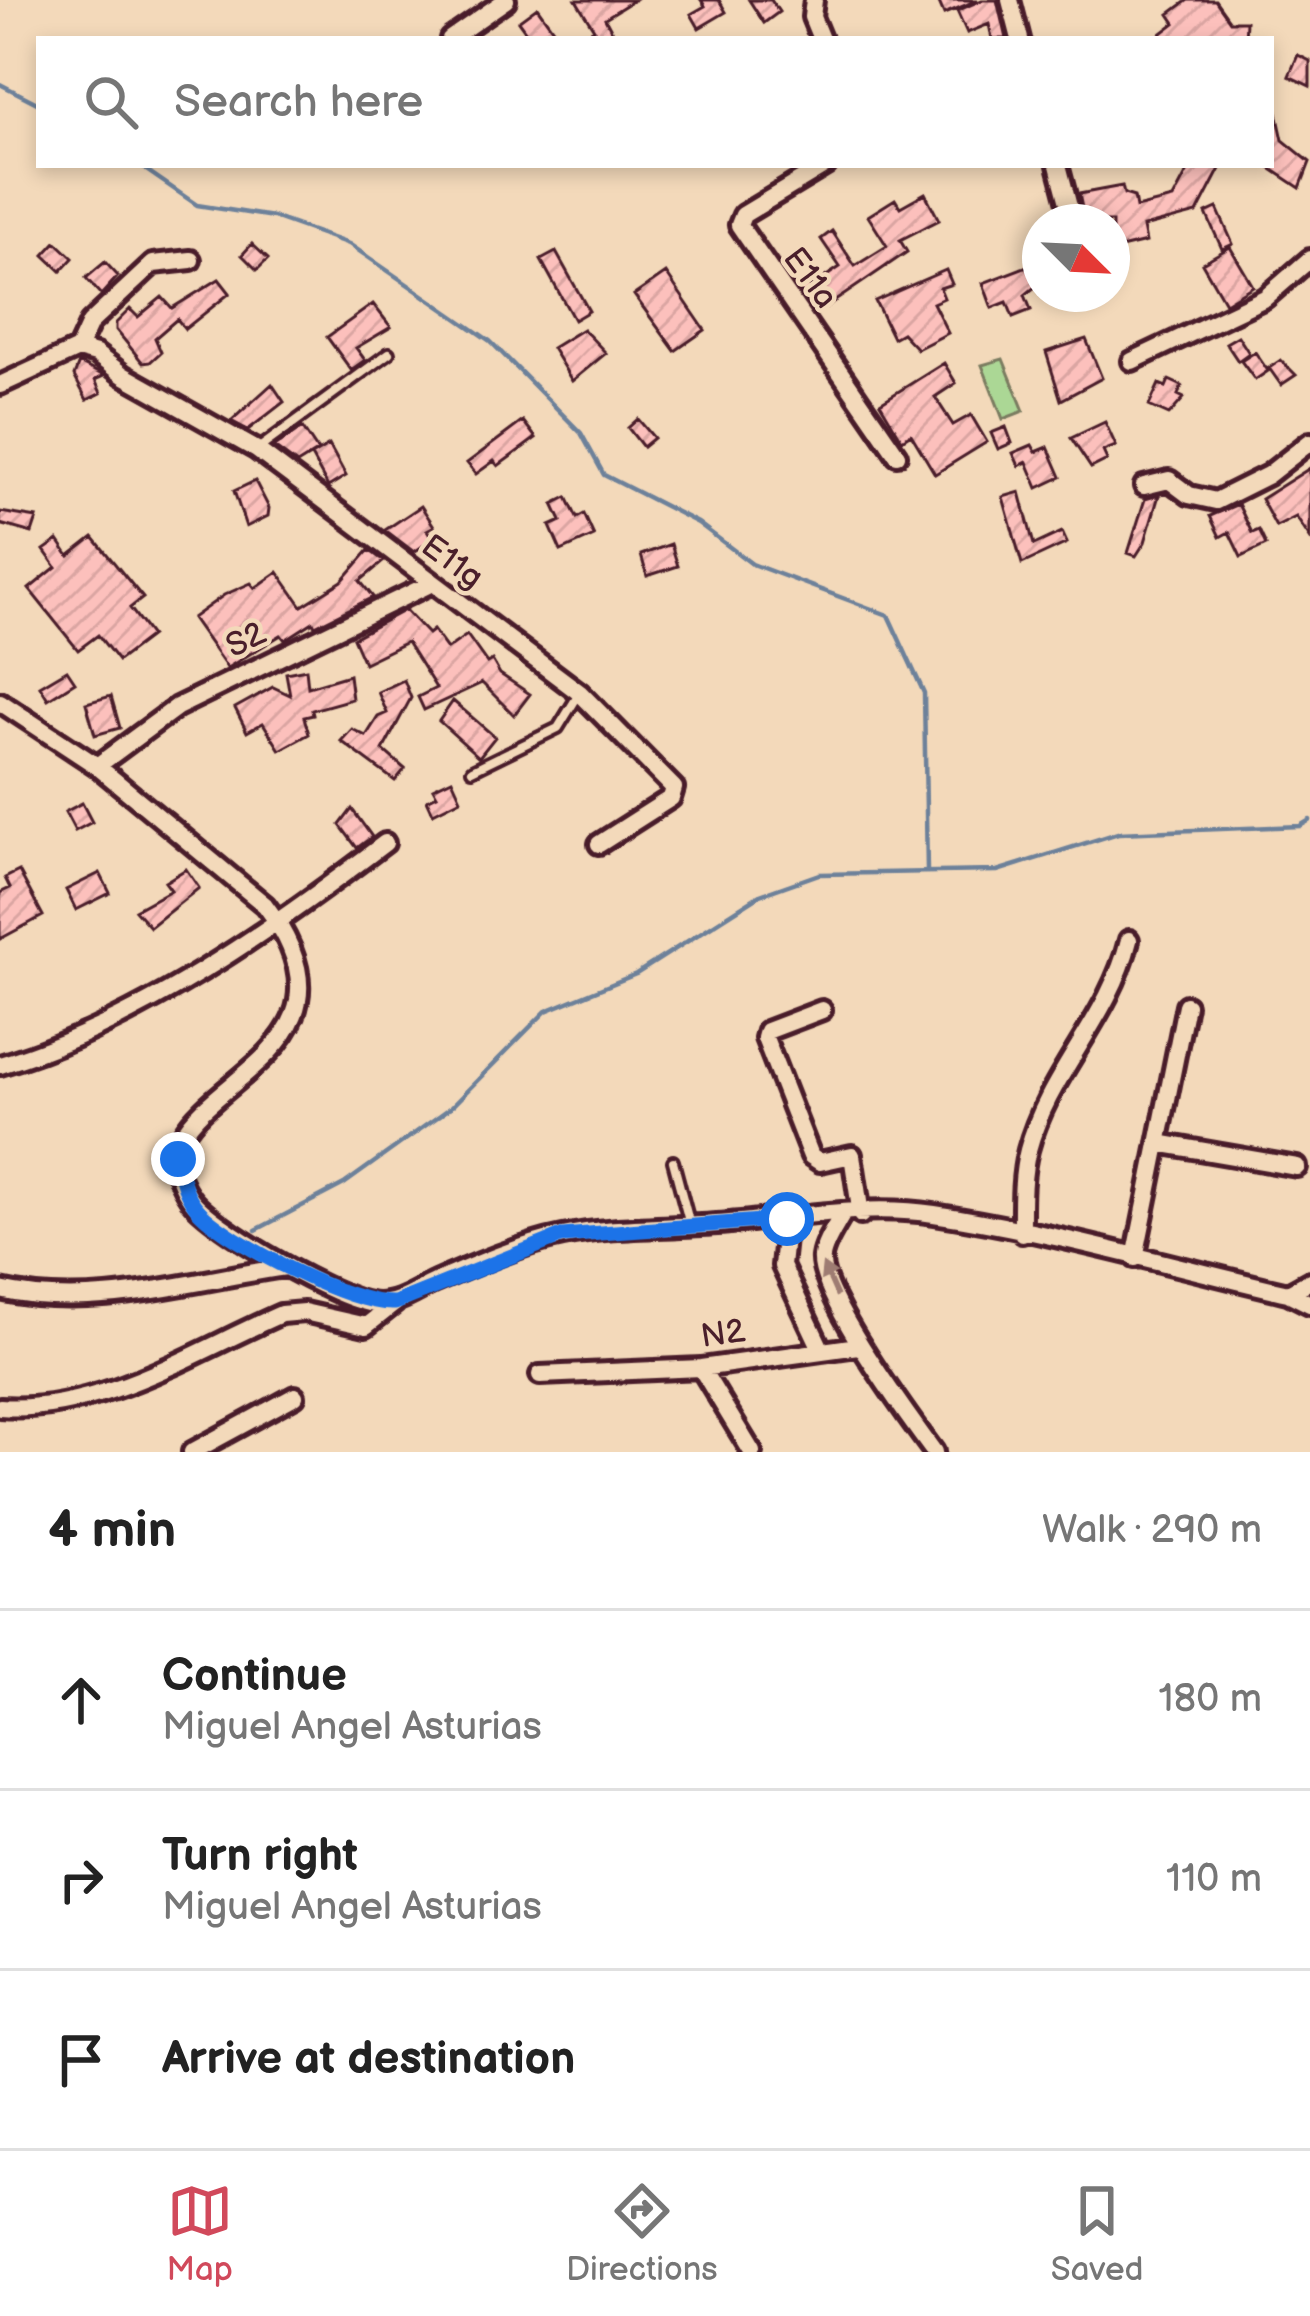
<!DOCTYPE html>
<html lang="en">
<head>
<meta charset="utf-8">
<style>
  :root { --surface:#fff; --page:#f6f6f6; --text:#222; --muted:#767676; --line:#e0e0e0; --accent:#d1495b }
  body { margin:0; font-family:"Balsamiq Sans",sans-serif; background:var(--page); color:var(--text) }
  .compass { position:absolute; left:1022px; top:204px; width:108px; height:108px; border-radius:50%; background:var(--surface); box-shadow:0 6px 18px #0003; rotate:114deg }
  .stop { position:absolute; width:36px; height:36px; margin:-27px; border:9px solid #1a73e8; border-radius:50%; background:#fff }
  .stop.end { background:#1a73e8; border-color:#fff; box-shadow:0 3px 12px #0008 }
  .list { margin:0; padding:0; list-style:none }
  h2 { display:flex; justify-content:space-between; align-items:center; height:156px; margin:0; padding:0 48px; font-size:51px }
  h2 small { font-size:39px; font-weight:400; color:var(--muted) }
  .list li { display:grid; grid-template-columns:78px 1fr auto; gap:36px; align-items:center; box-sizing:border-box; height:180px; padding:0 48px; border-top:3px solid var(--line) }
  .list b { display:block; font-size:45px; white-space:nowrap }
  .list p { margin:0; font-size:39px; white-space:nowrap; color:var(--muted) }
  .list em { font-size:39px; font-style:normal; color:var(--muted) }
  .icon { flex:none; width:66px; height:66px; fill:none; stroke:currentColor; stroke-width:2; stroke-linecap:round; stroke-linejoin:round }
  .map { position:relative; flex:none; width:1310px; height:1452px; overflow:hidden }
  .search { position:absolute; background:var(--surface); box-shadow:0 6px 18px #0003; left:36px; right:36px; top:36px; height:132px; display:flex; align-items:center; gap:30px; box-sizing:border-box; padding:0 42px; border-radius:0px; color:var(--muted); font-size:45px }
  .sheet { height:696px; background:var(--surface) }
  nav { display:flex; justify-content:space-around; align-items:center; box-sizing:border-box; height:168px; border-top:3px solid var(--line); background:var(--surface); font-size:33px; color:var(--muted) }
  nav a { display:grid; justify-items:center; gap:6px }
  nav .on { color:var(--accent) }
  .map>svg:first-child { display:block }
  .garden { fill:#abd795; stroke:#7a7b60; stroke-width:3 }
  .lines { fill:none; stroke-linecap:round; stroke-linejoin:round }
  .stream { stroke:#6d819a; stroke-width:4.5 }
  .building { fill:url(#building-hatch); stroke:#4a1f2b; stroke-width:3 }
  .lane-casing { stroke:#4a1f2b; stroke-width:16 }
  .street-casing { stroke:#4a1f2b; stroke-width:26 }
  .lane { stroke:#f3d9ba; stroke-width:8 }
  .street { stroke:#f3d9ba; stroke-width:16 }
  .oneway { fill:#9e7c72 }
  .route { stroke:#1a73e8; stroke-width:15 }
  .labels { text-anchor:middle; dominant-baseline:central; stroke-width:9; stroke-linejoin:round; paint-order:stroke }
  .street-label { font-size:33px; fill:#4a1f2b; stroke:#f3d9ba }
</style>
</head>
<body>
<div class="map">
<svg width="1310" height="1452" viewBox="0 0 1310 1452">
  <defs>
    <pattern id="building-hatch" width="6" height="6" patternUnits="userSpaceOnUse" patternTransform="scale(3)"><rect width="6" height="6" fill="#fcc0bc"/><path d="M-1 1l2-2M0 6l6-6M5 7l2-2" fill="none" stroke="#daa5a2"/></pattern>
  </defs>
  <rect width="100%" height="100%" fill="#f3d9ba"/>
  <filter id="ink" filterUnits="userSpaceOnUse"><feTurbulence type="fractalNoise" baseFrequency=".00833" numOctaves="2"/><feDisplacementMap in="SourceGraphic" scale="24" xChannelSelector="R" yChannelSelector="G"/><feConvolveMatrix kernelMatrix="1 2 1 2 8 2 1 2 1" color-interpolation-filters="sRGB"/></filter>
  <g filter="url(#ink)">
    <path class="garden" d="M1003,359L1024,411L1003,419L982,365Z"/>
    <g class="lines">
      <path class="stream" d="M0,84L39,104
        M139,165L197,205L273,217L349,244L490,341L581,433L604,475L698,523L752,564L888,615L924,693L927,871
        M256,1230L344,1184L450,1108L546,1011L636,974L760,895L819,874L997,871L1118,833L1300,826L1310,820
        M0,1299L24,1302"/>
    </g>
    <path class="building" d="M576,0H634L605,18L616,39H576L594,29Z
      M701,0H719L726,12L699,28L691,14L705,6Z
      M749,0H771L779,12L764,23Z
      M938,0H978L944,14Z
      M982,0H997L1006,39H992L989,24L967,33L957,11Z
      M1188,0H1215L1230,21H1246L1245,39H1154L1175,23L1169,14Z
      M537,7L560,39H531L518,21Z
      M1298,55L1310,61V86L1289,76Z
      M1271,108H1276L1283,140L1310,162L1300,188L1267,166L1271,165Z
      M1191,165H1222L1197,213L1143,227L1146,242L1112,250V222H1085L1079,194L1122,186L1124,194L1134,197L1136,208L1173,199Z
      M925,193L939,220L900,240L907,252L816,314L797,286L805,281L810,287L840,267L821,239L832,231L855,266L887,246L868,216L895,199L900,207Z
      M1217,208L1233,244L1222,249L1206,213Z
      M56,242L73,258L61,271L44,255Z
      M252,244L268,259L257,270L242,255Z
      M1230,247L1253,286L1225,303L1202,263Z
      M556,252L589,311L574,320L541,260Z
      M105,262L118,276L101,295L86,278Z
      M1035,263L1040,283L1025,295L1031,310L1013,317L1007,302L992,308L983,283Z
      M946,270L952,284L940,288L944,298L933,303L948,333L917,349L902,333L893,338L875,301Z
      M666,273L705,330L675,351L634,295Z
      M219,279L230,293L185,329L177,319L155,338L161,352L150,362L143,363L116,330V323L130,309L138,317L162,297L172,308Z
      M373,304L391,327L356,348L365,360L351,370L327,337Z
      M583,329L606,353L572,381L552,348Z
      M1238,336L1249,353L1238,361L1226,343Z
      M1086,339L1102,378L1061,400L1046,352Z
      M1255,352L1268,371L1255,380L1241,361Z
      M1281,360L1296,375L1281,385L1269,368Z
      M79,363L104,376L95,380L101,393L87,400L74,376Z
      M944,363L956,383L935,397L953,425L971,415L987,442L935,474L911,434L902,440L880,403Z
      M1169,380L1182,386L1178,395L1184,398L1169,415L1149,406L1159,384L1166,387Z
      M272,384L284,402L248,430L231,421Z
      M638,419L654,438L643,447L628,428Z
      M523,421L536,438L498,466L494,461L476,474L467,463Z
      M1105,422L1116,446L1103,451L1107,460L1091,468L1071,438Z
      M302,427L318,451L297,464L274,447Z
      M1006,427L1012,443L998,449L991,433Z
      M329,445L346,476L328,487L311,456Z
      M1032,445L1036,452L1048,447L1061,477L1038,488L1027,462L1019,466L1013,453Z
      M1310,468V538L1296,517L1276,527L1261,499Z
      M255,481L269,508L268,516L246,527L234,491Z
      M1020,492L1034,545L1062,532L1067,543L1022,564L1003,497Z
      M1159,495L1145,542L1136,556L1128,553L1145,499Z
      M567,497L577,518L584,514L594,536L561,551L550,526L561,521L553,504Z
      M1238,504L1252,533L1259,530L1266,545L1241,557L1229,532L1220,537L1210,516Z
      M421,506L434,526L427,530L433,539L414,552L385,530Z
      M0,512L37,518L32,533L0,524Z
      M93,537L143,598L130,608L151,636L118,661L98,635L78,650L29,589L56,567L44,550L58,540L69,556Z
      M671,544L678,566L647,576L641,555Z
      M369,550L384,561L360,581L373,597L315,626L313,622L285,640L281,635L227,668L192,618L224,595L251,583L255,588L278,572L302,606L342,581Z
      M405,610L428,634L433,630L447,649L467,635L487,663L492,660L500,674L530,694L514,715L482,683L424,710L418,697L436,688L407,642L364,663L353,638Z
      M306,669L308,687L349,675L352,699L312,710L313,715L304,717L309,734L280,750L263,723L247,732L235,708L273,687L290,695L286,673Z
      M67,670L75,682L48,699L40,686Z
      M404,680L411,698L383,750L405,769L395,781L341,741L352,729L366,736L378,717L387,713L378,692Z
      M111,696L120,728L95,735L86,703Z
      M453,701L495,737L479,757L439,721Z
      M452,779L461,799L433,813L427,800L437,795L433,788Z
      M82,803L92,822L75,831L65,812Z
      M352,809L372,837L357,848L340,825Z
      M186,869L199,888L150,927L135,910L171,890L165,882Z
      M19,871L43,916L0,939V893L10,888L5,878Z
      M100,873L110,893L76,910L66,890Z"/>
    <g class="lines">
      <g class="lane-casing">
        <path id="lane" d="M258,449L389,353
          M472,770L558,728L579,694
          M673,1161L690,1225"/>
      </g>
      <g class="street-casing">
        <path id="street" d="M814,0L812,17L821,39
          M1010,0L1020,39
          M450,39L506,0
          M826,165L743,215L739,225L897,455
          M1058,165L1073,222
          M78,349L90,323L153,264L191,260
          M1132,361L1265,298L1310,259
          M0,385L78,349L96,354L123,375L257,450L580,693L674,788L671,798L599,844
          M1144,486L1169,480L1189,495L1216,501L1268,475L1310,442
          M0,702L97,766L265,905C394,1074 112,1086 190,1198C211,1228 341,1303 377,1304C399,1304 415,1291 435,1282C474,1265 522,1244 563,1236C612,1226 667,1228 717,1224C786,1219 866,1203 934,1214C1053,1232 1171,1266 1288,1293L1310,1304
          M97,766L177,707L430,584
          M822,1010L767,1031L765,1038L811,1156L820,1162L852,1155L861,1215
          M0,1065C137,1025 272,929 385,843
          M1158,1143L1297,1167
          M842,1215C835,1228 824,1243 822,1257C818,1294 909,1418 934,1452
          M787,1219L782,1266L822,1351
          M1022,1233C1022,1205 1021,1177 1028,1150C1048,1074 1110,1018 1129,940
          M1135,1258L1186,1005
          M0,1290C94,1312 193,1280 286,1267
          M1288,1293L1310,1281
          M701,1368L752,1452
          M540,1375L701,1368L858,1346
          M0,1407C98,1414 194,1352 281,1314L304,1312L366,1326L395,1303
          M192,1452L295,1396"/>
      </g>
      <use href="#lane" class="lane"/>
      <use href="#street" class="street"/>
    </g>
    <defs><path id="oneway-solid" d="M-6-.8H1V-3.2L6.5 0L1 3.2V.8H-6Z" transform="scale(3)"/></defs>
    <use class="oneway" href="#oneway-solid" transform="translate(830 1280) rotate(-114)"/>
  </g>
  <g class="lines" filter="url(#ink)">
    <path class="route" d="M178,1159C182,1179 185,1195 199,1211C229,1243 352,1306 395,1303L562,1236L787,1219"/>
  </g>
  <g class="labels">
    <g class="street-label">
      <text transform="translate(810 278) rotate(53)">E11a</text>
      <text transform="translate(452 562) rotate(36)">E11g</text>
      <text transform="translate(246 640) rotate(-26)">S2</text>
      <text transform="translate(723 1334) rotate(-8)">N2</text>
    </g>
  </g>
</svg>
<svg class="compass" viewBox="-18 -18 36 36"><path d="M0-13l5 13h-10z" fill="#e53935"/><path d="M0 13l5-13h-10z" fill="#767676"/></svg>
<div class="stop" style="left:787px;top:1219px"></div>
<div class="stop end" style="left:178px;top:1159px"></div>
<div class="search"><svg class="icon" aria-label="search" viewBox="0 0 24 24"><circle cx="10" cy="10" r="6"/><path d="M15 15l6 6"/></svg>Search here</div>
</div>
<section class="sheet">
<h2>4 min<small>Walk · 290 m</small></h2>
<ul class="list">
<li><svg class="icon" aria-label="ahead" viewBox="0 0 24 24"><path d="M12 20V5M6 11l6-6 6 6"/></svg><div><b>Continue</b><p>Miguel Angel Asturias</p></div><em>180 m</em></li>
<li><svg class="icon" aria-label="right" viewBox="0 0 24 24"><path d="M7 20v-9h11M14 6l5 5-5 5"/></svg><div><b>Turn right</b><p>Miguel Angel Asturias</p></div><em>110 m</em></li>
<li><svg class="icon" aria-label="arrive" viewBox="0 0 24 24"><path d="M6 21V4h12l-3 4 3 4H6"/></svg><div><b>Arrive at destination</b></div></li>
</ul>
</section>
<nav>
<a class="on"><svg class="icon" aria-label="map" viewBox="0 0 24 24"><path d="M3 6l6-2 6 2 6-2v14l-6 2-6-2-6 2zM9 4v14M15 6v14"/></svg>Map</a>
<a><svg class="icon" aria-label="directions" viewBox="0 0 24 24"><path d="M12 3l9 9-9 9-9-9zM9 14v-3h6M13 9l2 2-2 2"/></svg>Directions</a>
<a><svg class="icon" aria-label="saved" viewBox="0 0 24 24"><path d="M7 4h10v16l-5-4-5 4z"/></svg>Saved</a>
</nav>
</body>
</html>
